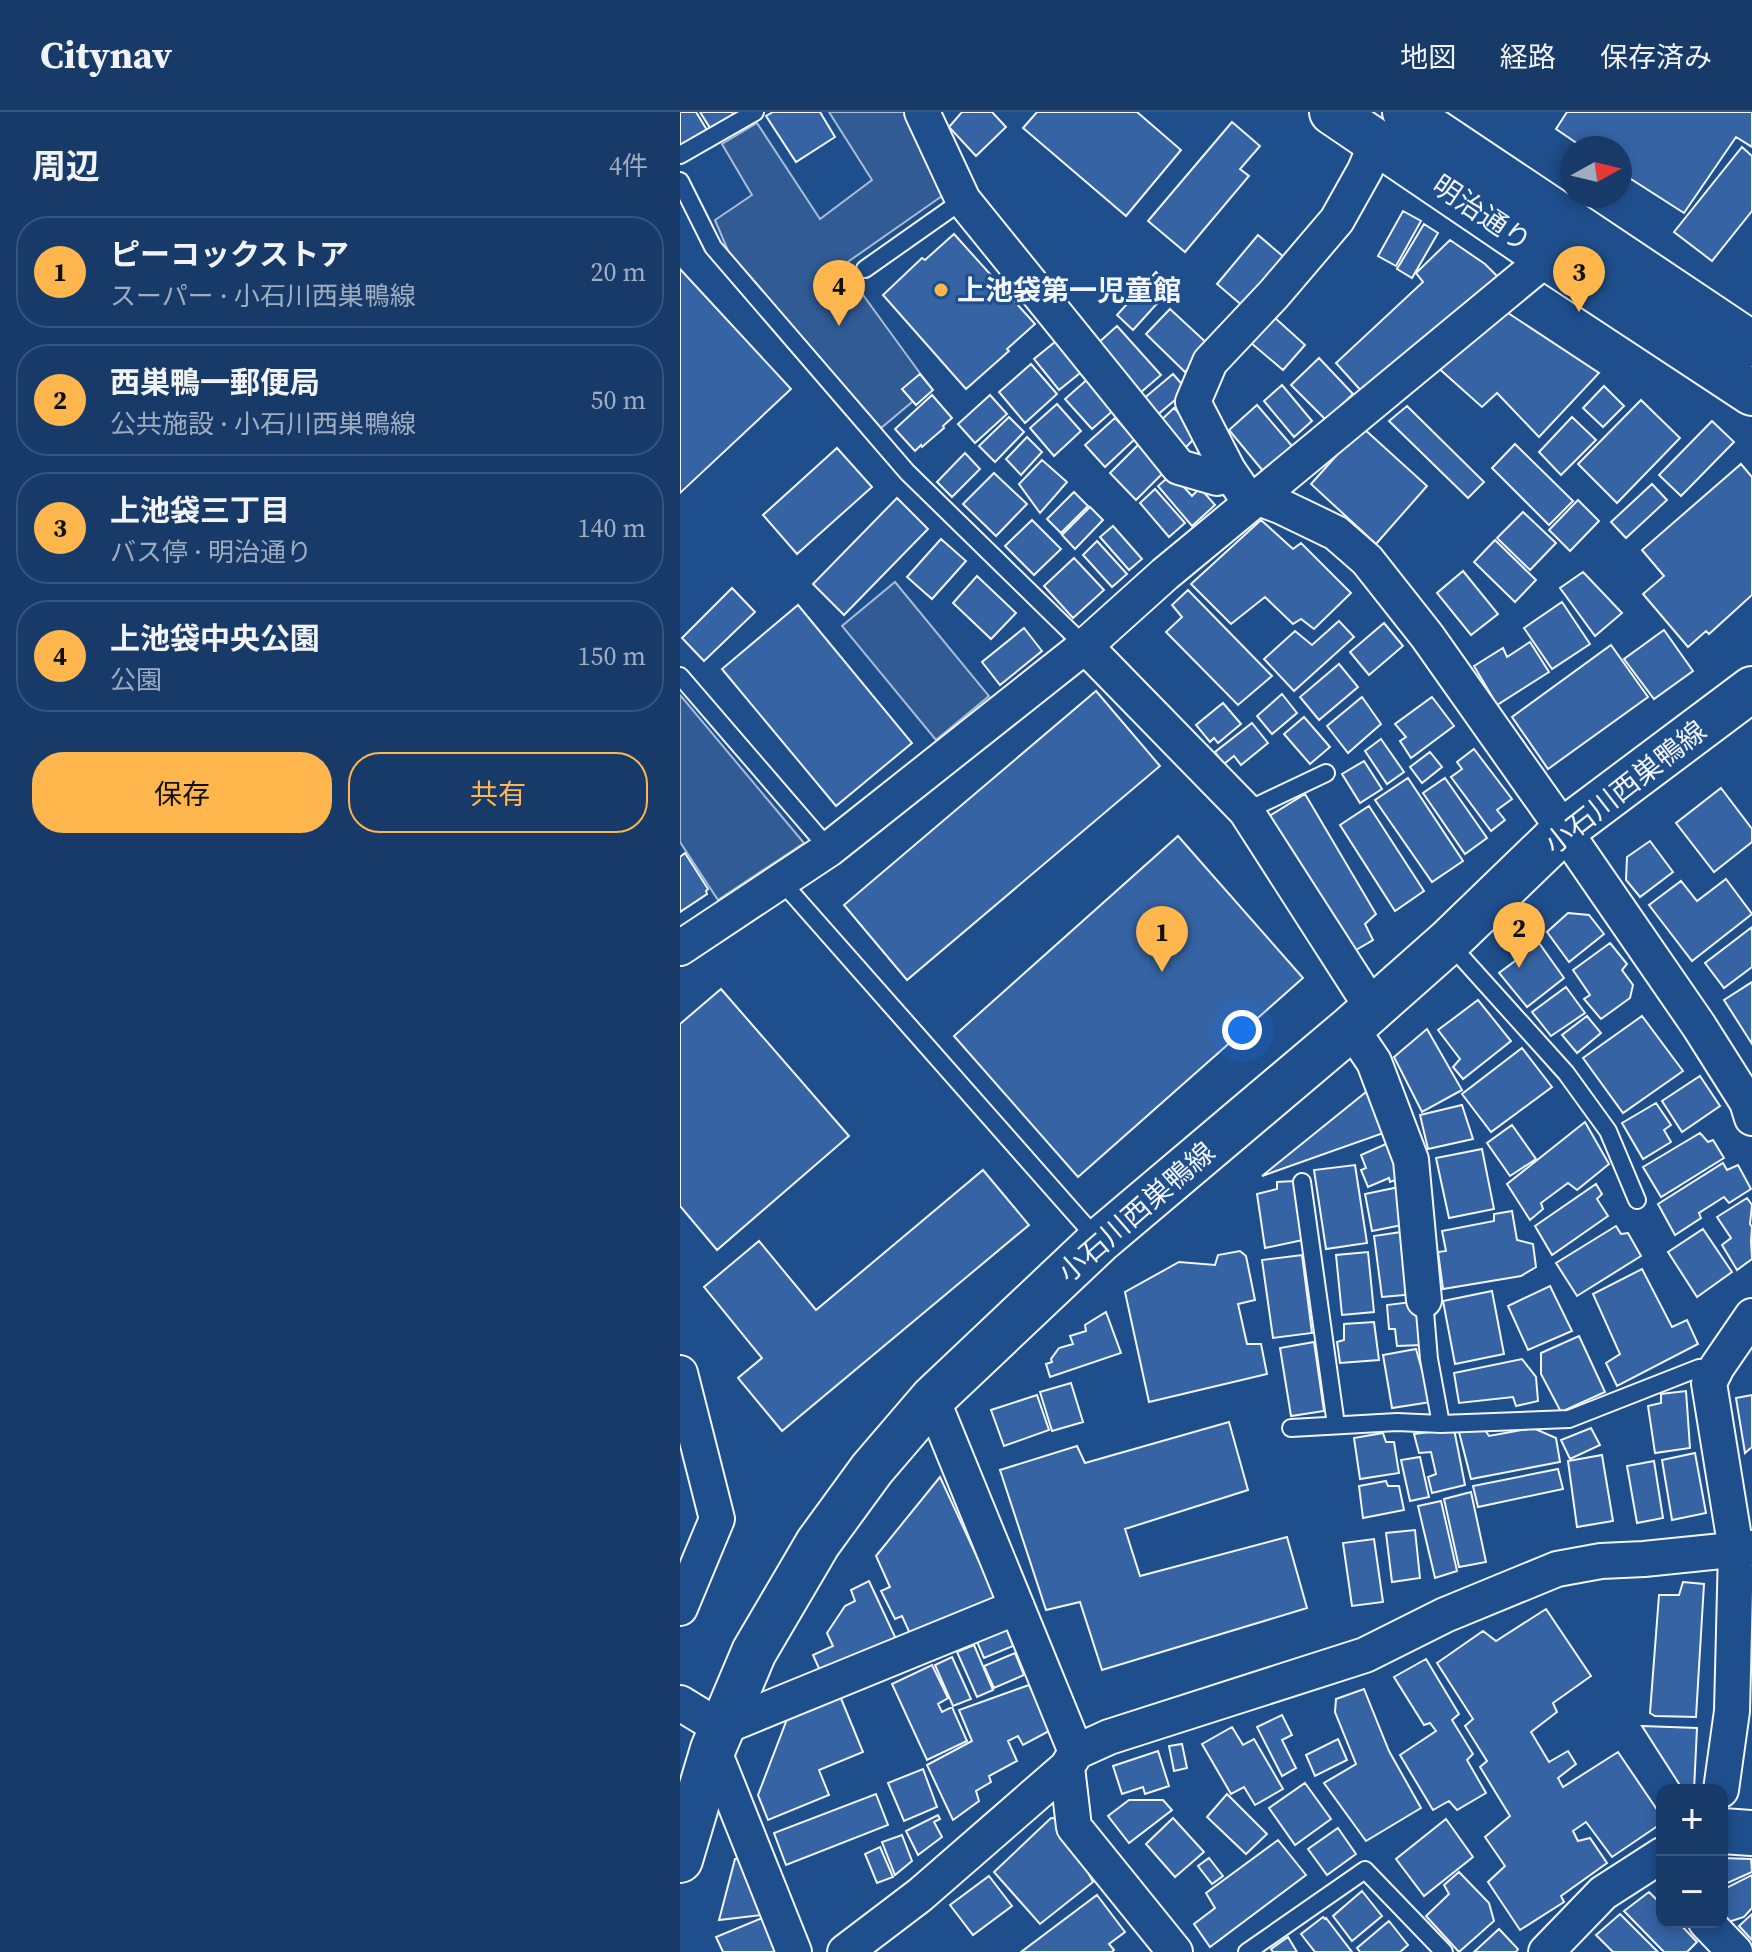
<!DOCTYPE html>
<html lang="ja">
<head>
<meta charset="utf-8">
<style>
  :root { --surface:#173a69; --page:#20416f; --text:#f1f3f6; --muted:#9eadc0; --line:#36547d; --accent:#ffb74d }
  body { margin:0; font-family:"Source Serif 4","Noto Sans JP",serif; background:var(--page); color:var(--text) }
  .controls { position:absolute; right:24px; bottom:24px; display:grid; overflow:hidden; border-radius:16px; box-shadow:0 4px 12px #0003 }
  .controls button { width:72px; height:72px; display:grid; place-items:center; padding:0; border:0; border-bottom:2px solid var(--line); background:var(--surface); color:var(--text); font:40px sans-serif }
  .compass { position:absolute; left:880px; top:24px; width:72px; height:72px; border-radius:50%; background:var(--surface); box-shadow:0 4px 12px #0003; rotate:82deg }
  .you { position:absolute; left:562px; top:918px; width:28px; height:28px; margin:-20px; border:6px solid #fff; border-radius:50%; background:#1a73e8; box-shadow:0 0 0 12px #1a73e833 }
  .badge { display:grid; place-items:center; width:52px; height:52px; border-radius:50%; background:var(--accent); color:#111; font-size:26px; font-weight:700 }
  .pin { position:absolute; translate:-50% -66px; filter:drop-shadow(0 2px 4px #0008) }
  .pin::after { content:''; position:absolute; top:42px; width:28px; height:24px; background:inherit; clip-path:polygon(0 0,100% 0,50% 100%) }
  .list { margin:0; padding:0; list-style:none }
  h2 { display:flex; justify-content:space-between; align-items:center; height:104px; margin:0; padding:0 32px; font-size:34px }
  h2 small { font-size:26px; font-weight:400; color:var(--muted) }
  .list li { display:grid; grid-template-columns:52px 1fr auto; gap:24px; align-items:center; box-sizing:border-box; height:112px; margin:0 16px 16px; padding:0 16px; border:2px solid var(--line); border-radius:32px }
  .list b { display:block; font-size:30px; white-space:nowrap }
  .list p { margin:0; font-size:26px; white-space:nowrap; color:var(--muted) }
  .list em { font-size:26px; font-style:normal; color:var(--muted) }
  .actions { display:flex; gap:16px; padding:24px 32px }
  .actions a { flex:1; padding:18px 0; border:2px solid var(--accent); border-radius:32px; text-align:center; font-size:28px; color:var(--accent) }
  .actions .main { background:var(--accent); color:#111 }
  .map { position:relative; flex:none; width:1072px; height:1840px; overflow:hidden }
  header { display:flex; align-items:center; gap:48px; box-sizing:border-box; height:112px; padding:0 40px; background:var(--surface); border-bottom:2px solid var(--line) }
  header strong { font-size:38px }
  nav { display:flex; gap:44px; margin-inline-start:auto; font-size:28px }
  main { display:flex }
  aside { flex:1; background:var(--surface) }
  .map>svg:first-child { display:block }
  .green { fill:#305b95; stroke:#a8bbd7; stroke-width:2 }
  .building { fill:#3563a3; stroke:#f2f6ff; stroke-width:2 }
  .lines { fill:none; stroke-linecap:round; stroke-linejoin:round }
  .lane-casing { stroke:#f2f6ff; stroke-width:20 }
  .street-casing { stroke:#f2f6ff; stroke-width:38 }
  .secondary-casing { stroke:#f2f6ff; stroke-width:48 }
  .primary-casing { stroke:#f2f6ff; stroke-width:48 }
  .lane { stroke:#1f4e8c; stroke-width:16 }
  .street { stroke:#1f4e8c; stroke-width:34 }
  .secondary { stroke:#1f4e8c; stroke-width:44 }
  .primary { stroke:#1f4e8c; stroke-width:44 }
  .poi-dot { fill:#ffb74d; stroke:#1f4e8c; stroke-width:3 }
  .labels { text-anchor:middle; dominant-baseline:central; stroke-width:6; stroke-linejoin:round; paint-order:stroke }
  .street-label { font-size:28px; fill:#f2f6ff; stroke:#1f4e8c }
  .poi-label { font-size:28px; font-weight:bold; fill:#f2f6ff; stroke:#1f4e8c; text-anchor:start }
</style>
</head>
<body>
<header>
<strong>Citynav</strong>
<nav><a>地図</a><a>経路</a><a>保存済み</a></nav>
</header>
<main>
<aside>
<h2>周辺<small>4件</small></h2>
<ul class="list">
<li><span class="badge">1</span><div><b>ピーコックストア</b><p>スーパー · 小石川西巣鴨線</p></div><em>20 m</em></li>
<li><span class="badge">2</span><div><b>西巣鴨一郵便局</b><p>公共施設 · 小石川西巣鴨線</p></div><em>50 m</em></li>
<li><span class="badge">3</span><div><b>上池袋三丁目</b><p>バス停 · 明治通り</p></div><em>140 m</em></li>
<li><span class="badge">4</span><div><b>上池袋中央公園</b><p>公園</p></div><em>150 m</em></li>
</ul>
<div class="actions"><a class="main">保存</a><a>共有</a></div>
</aside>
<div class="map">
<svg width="1072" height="1840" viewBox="0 0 1072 1840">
  <rect width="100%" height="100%" fill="#1f4e8c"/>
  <path class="green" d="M149,0H229L272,77L162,154L250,275L201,316L49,141L35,108L72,83L42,32L77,11L140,107L192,68Z
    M215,470L309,584L256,628L162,514Z
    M0,583L124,731L38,788L0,730Z"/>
  <path class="building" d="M0,0H16L30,23L0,41Z
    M20,0H52L55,4L32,19Z
    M93,0H140L155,25L116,50L86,4Z
    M282,0H312L326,15L296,44L269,15Z
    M357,0H457L501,38L446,104L343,16Z
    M887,0H1072V35L1056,25L1004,101L943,62L940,64V36H904L876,17Z
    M552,10L580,34L560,57L569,64L505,140L468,109Z
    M1062,35L1072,44V99L1032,149L994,120Z
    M723,99L741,109L716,154L698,144Z
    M744,112L758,121L732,166L717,157Z
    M274,122L355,212L327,237L329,239L286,277L203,183L242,146L245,148Z
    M578,123L605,146L564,195L537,172Z
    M770,128L805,152L820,167L684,282L656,251L743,170L736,161Z
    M0,157L111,277L0,381Z
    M476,160L492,175L453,218L437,203Z
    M490,197L530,234L505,260L466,222Z
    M822,197L919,261L859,325L817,281L802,295L755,253Z
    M594,205L625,233L603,258L571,231Z
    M437,214L481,263L460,281L417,232Z
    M380,226L405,257L379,278L354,247Z
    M639,246L673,282L646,308L611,273Z
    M351,252L377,282L345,311L319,280Z
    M240,262L253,278L236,293L222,277Z
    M493,262L507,278L476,304L462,288Z
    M409,266L436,296L412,317L385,287Z
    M602,273L632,309L614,325L584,289Z
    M924,274L944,294L923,315L903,296Z
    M252,283L272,306L263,314L264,316L242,335L241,333L235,339L215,317Z
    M310,283L327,302L295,331L278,312Z
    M961,288L1000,326L937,391L898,352Z
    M377,292L401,319L374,344L350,316Z
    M577,293L612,334L583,359L549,318Z
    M727,294L804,370L788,386L709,309Z
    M494,296L519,322L502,339L477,312Z
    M329,305L344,320L315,350L299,334Z
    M892,305L916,328L881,363L859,340Z
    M435,306L455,327L425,355L405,333Z
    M1032,309L1054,330L1001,384L979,363Z
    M682,315L747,374L696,432L631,372Z
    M347,325L362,340L341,363L326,347Z
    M835,332L893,389L869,413L812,356Z
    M458,333L484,360L456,388L430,361Z
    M157,336L192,375L117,442L83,403Z
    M285,341L300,357L272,385L257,370Z
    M362,348L387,370L360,401L339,372Z
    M1061,352L1072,365V483L1029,522L1026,519L1008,535L963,482L984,464L962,438Z
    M314,361L347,392L316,424L283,392Z
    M492,362L512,384L520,376L535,393L512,414L478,374Z
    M972,372L987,388L946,426L931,410Z
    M475,377L505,411L489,425L460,391Z
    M394,380L408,394L381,421L367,407Z
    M217,386L248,417L164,503L133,472Z
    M898,388L919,409L890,439L869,418Z
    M410,395L423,408L395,437L382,423Z
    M843,400L876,431L850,458L817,426Z
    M352,408L381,437L354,463L325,434Z
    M581,408L613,437L621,431L671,481L634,517L621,507L613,512L585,485L551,512L511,472Z
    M433,414L462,447L449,458L420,425Z
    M261,427L286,449L252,487L227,465Z
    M815,428L856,468L835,490L794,450Z
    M417,429L447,462L432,475L403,443Z
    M394,446L424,478L393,506L364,474Z
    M783,459L818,502L791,523L757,481Z
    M903,460L942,501L915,524L880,476Z
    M297,464L336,501L311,527L273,491Z
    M52,476L75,500L24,549L2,526Z
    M508,478L592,564L558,593L486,520L502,505L492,493Z
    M882,490L910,532L872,557L844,516Z
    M118,493L232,631L156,694L42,557Z
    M659,509L674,525L614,579L584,547L615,519L632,533Z
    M704,511L723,534L689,563L670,540Z
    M344,516L362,539L320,573L302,550Z
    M984,518L1013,559L974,587L944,547Z
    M850,530L869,560L817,593L794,554L823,536L827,545Z
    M931,533L968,585L868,657L832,605Z
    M659,552L678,575L639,608L620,585Z
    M416,579L480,654L227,868L164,793Z
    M602,582L617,601L592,622L577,604Z
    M682,585L701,612L668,641L647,614Z
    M752,585L774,614L731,646L720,629L726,625L715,612Z
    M543,591L561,612L538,631L534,626L530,630L516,613Z
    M624,605L650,635L630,652L604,622Z
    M572,611L588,631L561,653L554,644L544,652L535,640Z
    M701,627L724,660L707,672L685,639Z
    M794,637L832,687L817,698L825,708L811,719L771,665L782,657L777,650Z
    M750,640L762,655L742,671L730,655Z
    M684,649L702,677L680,691L662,662Z
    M728,666L783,749L752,770L695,688Z
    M765,666L807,726L785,742L743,681Z
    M1041,676L1072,717V730L1034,760L996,711Z
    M625,682L696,802L685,812L693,828L664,845L583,708Z
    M689,694L744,779L715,799L660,713Z
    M498,724L623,866L398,1065L274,924Z
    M970,729L993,760L960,785L946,768L947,745Z
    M5,741L28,777L26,779L27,782L0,800V745Z
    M1046,767L1072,802L1012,849L969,793L1001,769L1017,789Z
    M888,801L909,803L924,822L889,850L867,820Z
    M1072,815V855L1044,876L1025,851Z
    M859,831L884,866L847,895L819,861Z
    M930,831L947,852L942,858L953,873L950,886L921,907L904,887L910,883L893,858Z
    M1072,870V932L1044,888Z
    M886,875L905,901L871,924L852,900Z
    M41,877L169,1024L37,1138L0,1094V912Z
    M798,888L831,929L783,967L773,955L780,947L758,918Z
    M907,904L921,921L897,941L882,923Z
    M962,904L1003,959L943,1001L903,946Z
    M747,917L782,978L742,1000L714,945Z
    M842,936L872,975L811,1020L782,982Z
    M1020,964L1040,994L1002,1020L982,989Z
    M696,972L712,1018L582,1064Z
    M976,991L991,1013L984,1018L991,1030L963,1047L942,1011Z
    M782,993L793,1027L748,1037L740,1003Z
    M905,1010L929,1052L897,1078L888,1071L861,1091L863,1097L850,1108L827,1072Z
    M832,1013L856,1047L830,1064L807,1031Z
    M1020,1021L1028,1030L1033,1028L1044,1046L981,1085L963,1055Z
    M715,1028L721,1066L710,1070L709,1066L688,1075L681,1058L686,1056L681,1043Z
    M802,1037L814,1097L769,1106L756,1046Z
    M1043,1051L1047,1058L1058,1053L1071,1077L1049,1091L1044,1085L1019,1101L1021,1106L995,1123L978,1092Z
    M675,1053L687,1131L646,1137L634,1058Z
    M303,1058L349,1113L102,1319L58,1266L82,1246L24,1175L79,1129L136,1198Z
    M614,1069L623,1128L585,1136L577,1082L597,1077V1070Z
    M916,1072L922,1082L917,1087L928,1104L872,1143L855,1114Z
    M719,1075L727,1112L692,1119L685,1082Z
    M1067,1086L1072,1093L1070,1112L1072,1115L1071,1129L1072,1147L1057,1158L1042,1133L1051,1126L1037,1105Z
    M832,1099L837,1128L853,1132L856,1155L841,1164L763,1177L758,1140L766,1139L762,1119L814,1109V1102Z
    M936,1114L941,1122L948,1121L961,1144L897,1184L876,1151Z
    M1023,1117L1052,1160L1017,1185L988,1140Z
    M728,1119L735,1182L702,1185L694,1124Z
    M560,1139L566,1144L575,1188L558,1192L567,1232H581L587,1262L469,1290L445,1180L499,1150L535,1153L538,1143Z
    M688,1140L694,1200L662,1203L656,1143Z
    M622,1143L632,1221L593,1226L582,1148Z
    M962,1157L992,1215L1007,1208L1018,1232L937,1274L926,1251L940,1242L913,1182Z
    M870,1174L892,1219L848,1238L828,1194Z
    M812,1179L824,1242L775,1252L763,1189Z
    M739,1189L742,1233L717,1234L715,1217H709L707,1193Z
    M426,1200L441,1241L370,1265L366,1252L372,1250L371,1247L379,1236L393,1232L390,1224L406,1219L405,1213Z
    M694,1210L699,1248L660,1251L657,1230L664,1228V1212Z
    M899,1224L925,1280L881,1300L861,1262V1241Z
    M634,1230L644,1299L611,1304L600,1236Z
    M736,1237L751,1290L712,1296L703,1243Z
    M842,1247L856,1265L858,1289L836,1294L833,1285L779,1291L774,1261Z
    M391,1271L403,1310L372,1319L360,1280Z
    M1006,1279L1010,1336L975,1341L968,1294L981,1291V1282Z
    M357,1283L369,1318L324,1334L311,1298Z
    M1072,1283V1335L1065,1341L1056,1286Z
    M549,1310L568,1378L445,1417L460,1464L607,1425L627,1496L422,1558L400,1490L366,1498L320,1358L397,1334L405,1351Z
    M803,1315L809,1324L853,1316L876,1326L880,1350L791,1367L779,1320Z
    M911,1316L920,1333L890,1347L881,1328Z
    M774,1317L785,1373L752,1381L748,1365L756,1362L751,1340L739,1341L734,1322Z
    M703,1321L706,1330H714L719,1361L680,1367L674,1326Z
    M1015,1341L1026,1401L992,1408L982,1348Z
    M922,1343L933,1409L897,1415L888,1349Z
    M740,1345L749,1385L730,1389L721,1348Z
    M974,1349L983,1406L957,1411L947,1354Z
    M878,1357L883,1377L798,1395L793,1374Z
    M260,1365L316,1486L232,1526L222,1504L215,1507L201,1479L210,1475L196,1444Z
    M706,1369L708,1374H719L724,1398L683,1406L679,1374Z
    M791,1380L806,1450L779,1455L764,1387Z
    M761,1389L777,1459L755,1466L738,1394Z
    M735,1418L740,1466L712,1470L706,1421Z
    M694,1427L703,1490L672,1494L663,1431Z
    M189,1469L216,1527L141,1561L133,1543L153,1534L147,1521L165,1494L175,1489L171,1478Z
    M1003,1470L1024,1472L1016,1605L975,1604L970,1601L979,1483H999Z
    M866,1497L911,1564L873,1591L877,1600L851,1620L869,1650L888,1639L896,1652L878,1666L883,1675L938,1640L982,1705V1711L932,1745L906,1710L893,1719L898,1729L910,1726L927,1751L881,1784L884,1790L840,1818L808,1770L825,1754L805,1725L830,1704L800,1655L807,1649L785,1614L793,1607L757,1551L803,1519L816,1529Z
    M325,1513L333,1534L304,1546L295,1525Z
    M294,1533L313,1578L297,1585L277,1540Z
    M335,1541L344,1563L314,1576L304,1554Z
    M272,1545L291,1587L273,1594L255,1553Z
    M746,1547L779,1602L772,1608L793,1642L787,1648L806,1681L777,1698L769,1689L753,1698L720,1643L756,1619L750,1611L744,1613L714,1565Z
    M252,1553L268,1586L258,1592L262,1600L272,1595L287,1629L247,1648L212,1572Z
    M349,1573L371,1618L343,1633L338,1624L328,1629L337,1649L309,1664L311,1670L296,1679L299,1689L273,1708L247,1653L292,1629L279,1598Z
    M684,1577L709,1639L741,1696L686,1729L644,1671L676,1652L655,1600L656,1587Z
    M160,1584L183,1640L139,1658L149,1683L88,1708L78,1683L109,1602Z
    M602,1603L612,1623L602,1628L616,1656L602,1664L577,1615Z
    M962,1614L1017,1616L1014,1678H1003Z
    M552,1615L563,1633L574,1627L603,1677L575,1693L564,1675L551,1682L522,1632Z
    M658,1627L667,1648L635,1664L626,1643Z
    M502,1632L507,1656L494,1659L489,1634Z
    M478,1639L489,1674L465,1682L463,1675L442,1682L433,1654Z
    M243,1657L257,1695L224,1709L208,1671Z
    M625,1671L651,1707L615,1733L589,1696Z
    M196,1682L208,1713L106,1753L94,1721Z
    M547,1682L587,1722L566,1742L527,1705Z
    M449,1688H483L492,1698L449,1731L428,1704Z
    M258,1703L260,1707L254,1710L262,1725L238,1743L226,1719Z
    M371,1706L381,1707L413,1770L360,1812L314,1760Z
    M493,1706L524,1740L495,1765L466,1732Z
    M766,1707L793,1745L744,1784L716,1747Z
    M658,1716L676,1742L647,1763L628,1737Z
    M222,1723L232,1749L215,1763L202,1730Z
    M598,1728L626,1763L530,1835L514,1812L535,1796L526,1781Z
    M200,1735L213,1765L197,1771L185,1742Z
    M65,1746L82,1803L39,1808L55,1747Z
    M529,1746L543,1764L532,1772L518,1754Z
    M1042,1746L1071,1747L1072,1760L1043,1773Z
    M779,1760L809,1791L814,1809L779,1840L746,1804L769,1782L764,1773Z
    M1072,1763V1796L1064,1805L1045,1811L1042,1808V1778Z
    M309,1764L332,1794L293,1823L270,1793Z
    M682,1779L702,1804L672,1829L653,1804Z
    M969,1780L982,1793V1810H998L1017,1830L1007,1840H984L944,1799Z
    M417,1783L445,1820L429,1832L434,1838L432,1840H341Z
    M940,1802L978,1840H933L916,1823Z
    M1072,1802V1828L1059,1814Z
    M643,1805L645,1807L646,1806L672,1840H635L621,1822Z
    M82,1806L96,1840H43L36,1825Z
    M709,1809L728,1833L720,1840H680L677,1836Z
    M819,1817L838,1837L836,1840H794Z
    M608,1825L617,1840H593L591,1837Z"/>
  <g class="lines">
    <g class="lane-casing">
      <path id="lane" d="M0,43L75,0
        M0,69L33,135L227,360L405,534
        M185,157L283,88
        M0,564L149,737
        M566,699L646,661
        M102,770L418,1128
        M768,830L886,961L928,1019L957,1088
        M622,1070L656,1313
        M744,1188L749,1247L761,1312
        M611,1316L717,1310L761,1312L889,1307L1019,1256L1037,1255
        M567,1840L685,1758L764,1840"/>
    </g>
    <g class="street-casing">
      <path id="street" d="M242,0L283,88L499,355L537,366L548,358
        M697,29L685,58L657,108L594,182L530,250L513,290L548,358L563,380L600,394L656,421L687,448L747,524L884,718L1019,914L1067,990L1072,1006
        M405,534L566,699L693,897
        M0,836L149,737L405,534L485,462L867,146
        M671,916L694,950L731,1048L744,1188
        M0,1261L37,1407L0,1496
        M252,1287L396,1640
        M0,1591L41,1616L337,1495
        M33,1637L114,1840
        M387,1655L394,1715L495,1840
        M1041,1678L1052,1599L1056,1438L1029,1271L1037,1255L1072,1204
        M1026,1810L1055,1840
        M165,1840L240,1783L387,1655L396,1640L429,1625L685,1543L765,1503L877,1457L921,1449L964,1447L1072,1436
        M866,1840L923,1781L982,1743"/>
    </g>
    <g class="secondary-casing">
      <path id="secondary" d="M1042,1719L1072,1721
        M0,1748L33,1637L74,1540L138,1431L192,1357L252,1287L419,1129L671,916L768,830L884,718L1072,577"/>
    </g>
    <g class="primary-casing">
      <path id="primary" d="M652,0L867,146L1072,281
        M725,0L1072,232"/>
    </g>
    <use href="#lane" class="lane"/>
    <use href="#street" class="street"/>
    <use href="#secondary" class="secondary"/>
    <use href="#primary" class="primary"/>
  </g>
  <circle class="poi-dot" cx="261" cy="178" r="8"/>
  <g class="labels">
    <g class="street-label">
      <text transform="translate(802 101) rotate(34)">明治通り</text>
      <text transform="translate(945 675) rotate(-38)">小石川西巣鴨線</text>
      <text transform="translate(456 1100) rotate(-41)">小石川西巣鴨線</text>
    </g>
    <g class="poi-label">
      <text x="277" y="178">上池袋第一児童館</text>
    </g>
  </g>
</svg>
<div class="controls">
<button>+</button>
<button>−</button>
</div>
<svg class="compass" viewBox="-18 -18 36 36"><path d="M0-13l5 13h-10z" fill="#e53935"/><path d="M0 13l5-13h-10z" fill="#9eadc0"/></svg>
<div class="you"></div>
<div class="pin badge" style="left:482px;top:860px">1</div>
<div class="pin badge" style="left:839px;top:856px">2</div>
<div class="pin badge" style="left:899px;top:200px">3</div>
<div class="pin badge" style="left:159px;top:214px">4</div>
</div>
</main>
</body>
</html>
